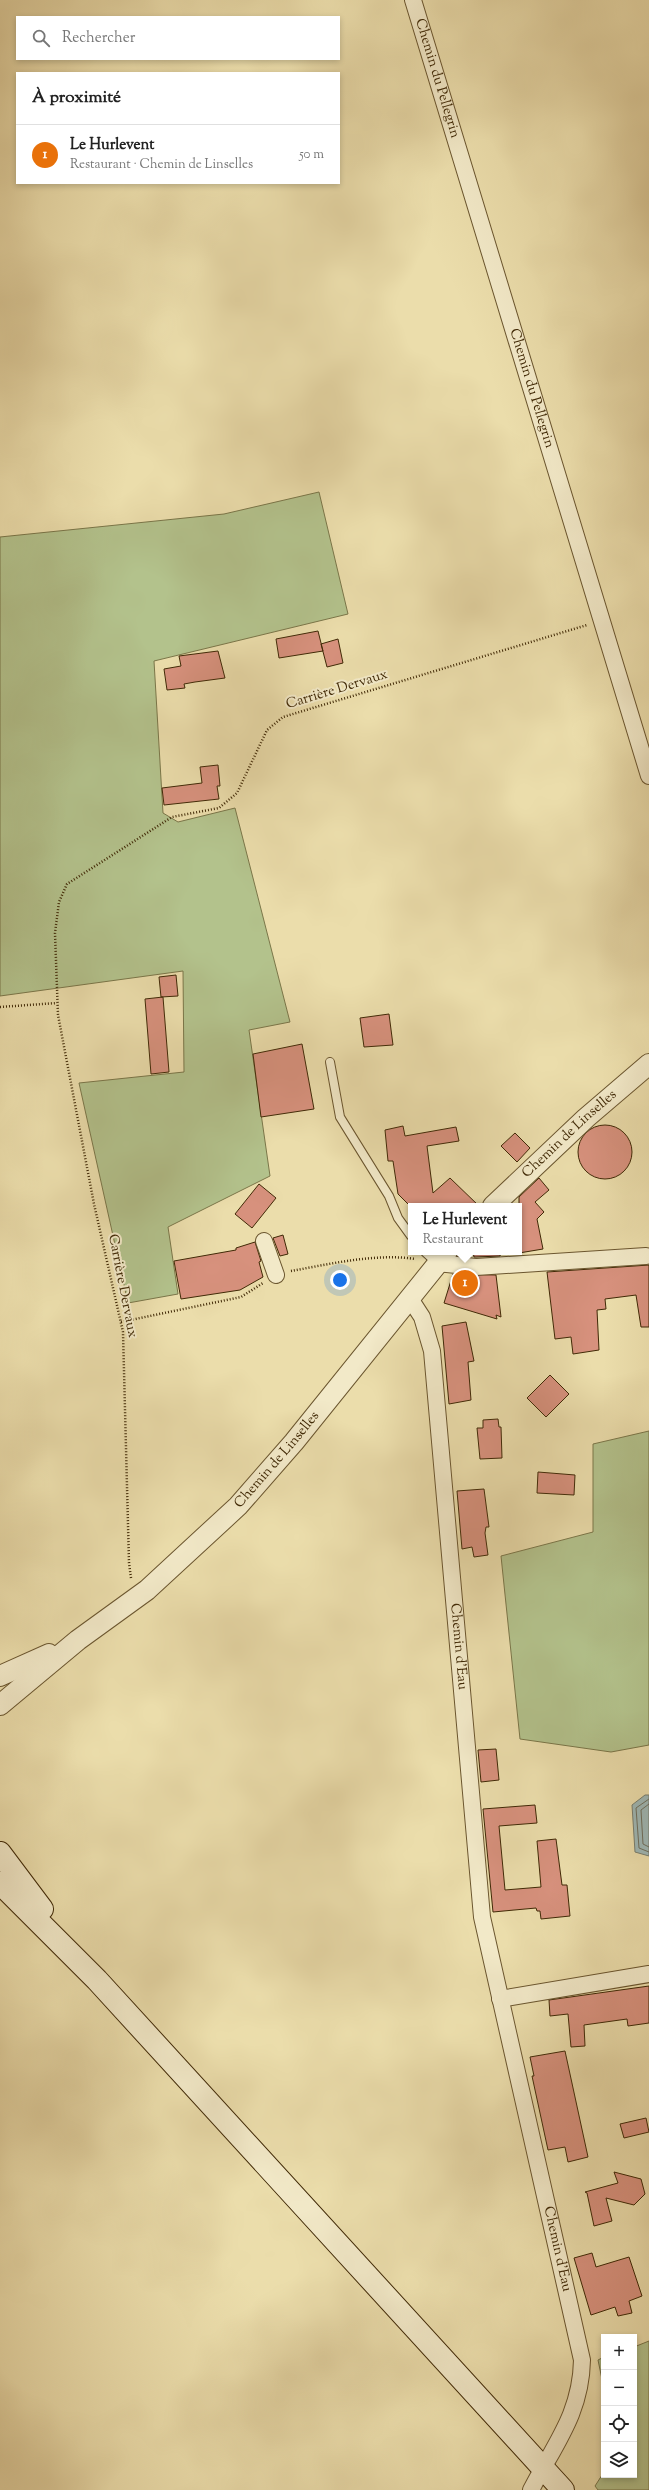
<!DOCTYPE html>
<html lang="fr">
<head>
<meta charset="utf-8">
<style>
  :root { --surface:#fff; --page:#f2f2f2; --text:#222; --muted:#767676; --line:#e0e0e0; --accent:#111827 }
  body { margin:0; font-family:"Sorts Mill Goudy",serif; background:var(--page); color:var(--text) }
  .controls { position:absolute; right:12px; bottom:12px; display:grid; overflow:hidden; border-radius:0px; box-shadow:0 2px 6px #0003 }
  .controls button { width:36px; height:36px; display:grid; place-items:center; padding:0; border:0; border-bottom:1px solid var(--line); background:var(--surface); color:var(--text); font:20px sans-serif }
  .you { position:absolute; left:340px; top:1280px; width:14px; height:14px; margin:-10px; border:3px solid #fff; border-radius:50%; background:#1a73e8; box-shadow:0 0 0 6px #1a73e833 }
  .badge { display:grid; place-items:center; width:26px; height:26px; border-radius:50%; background:var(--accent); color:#fff; font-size:13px; font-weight:700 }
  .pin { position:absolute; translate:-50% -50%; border:2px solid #fff; box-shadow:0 1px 4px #0006 }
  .popup { position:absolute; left:408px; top:1203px; width:114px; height:52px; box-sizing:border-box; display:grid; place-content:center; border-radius:0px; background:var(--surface); filter:drop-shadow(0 1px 3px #0005); font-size:13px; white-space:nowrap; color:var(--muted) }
  .popup b { font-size:15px; color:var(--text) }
  .popup::after { content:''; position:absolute; left:50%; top:100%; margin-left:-8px; border:8px solid transparent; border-top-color:var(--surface) }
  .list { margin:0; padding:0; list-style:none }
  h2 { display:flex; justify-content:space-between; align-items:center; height:52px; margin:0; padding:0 16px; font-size:17px }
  h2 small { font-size:13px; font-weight:400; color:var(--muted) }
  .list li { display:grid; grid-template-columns:26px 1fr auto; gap:12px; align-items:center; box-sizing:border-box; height:60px; padding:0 16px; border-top:1px solid var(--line) }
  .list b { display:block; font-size:15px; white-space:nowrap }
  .list p { margin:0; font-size:13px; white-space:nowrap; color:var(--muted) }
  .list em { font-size:13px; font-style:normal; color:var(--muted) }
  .icon { flex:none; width:22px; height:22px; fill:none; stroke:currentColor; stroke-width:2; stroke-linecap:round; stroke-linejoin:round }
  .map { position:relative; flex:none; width:649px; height:2490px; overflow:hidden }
  .search { position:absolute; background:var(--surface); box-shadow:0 2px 6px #0003; left:16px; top:16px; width:324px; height:44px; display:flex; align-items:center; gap:10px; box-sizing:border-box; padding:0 14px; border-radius:0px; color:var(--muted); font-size:15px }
  .panel { position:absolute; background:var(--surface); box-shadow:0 2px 6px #0003; left:16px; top:72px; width:324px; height:112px; border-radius:0px }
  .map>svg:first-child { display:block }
  .green { fill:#b3c28c; stroke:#7a7649 }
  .water { fill:#9fb8b6; stroke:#797f70 }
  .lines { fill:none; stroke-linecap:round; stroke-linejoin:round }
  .shore { stroke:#70705e; stroke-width:1 }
  .building { fill:#d7917d; stroke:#402906 }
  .service-casing { stroke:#6b562f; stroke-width:10 }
  .minor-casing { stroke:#6b562f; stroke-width:18 }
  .tertiary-casing { stroke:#6b562f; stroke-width:22 }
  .secondary-casing { stroke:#402906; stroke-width:24 }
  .path { stroke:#402906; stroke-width:2.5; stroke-dasharray:1 2; stroke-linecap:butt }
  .service { stroke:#f2e9c8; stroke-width:8 }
  .minor { stroke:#f2e9c8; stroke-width:16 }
  .tertiary { stroke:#f2e9c8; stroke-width:20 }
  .secondary { stroke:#f2e9c8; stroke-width:22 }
  .labels { text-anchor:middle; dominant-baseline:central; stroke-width:4; stroke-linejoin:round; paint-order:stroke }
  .street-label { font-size:14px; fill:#402906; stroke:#f2e9c8 }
</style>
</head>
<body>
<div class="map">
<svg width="649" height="2490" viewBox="0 0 649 2490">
  <rect width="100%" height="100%" fill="#ebddab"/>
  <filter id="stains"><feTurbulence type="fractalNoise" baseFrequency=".005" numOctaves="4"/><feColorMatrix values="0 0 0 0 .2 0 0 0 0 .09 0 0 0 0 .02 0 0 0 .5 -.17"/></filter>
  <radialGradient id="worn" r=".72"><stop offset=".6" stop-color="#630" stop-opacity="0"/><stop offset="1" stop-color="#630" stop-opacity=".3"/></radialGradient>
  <path class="green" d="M319,492L348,614L154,661L163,813L178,822L235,808L290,1022L249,1030L270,1176L168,1227L178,1294L128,1303L79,1083L184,1072L183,971L0,996V537L224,514Z
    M649,1431V1745L611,1752L520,1739L501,1556L593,1532V1444Z
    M649,2341V2490H598L595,2486L604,2472V2475H634V2347Z
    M604,2357V2389L598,2360Z"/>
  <path class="water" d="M645,1795H649V1856L635,1852L632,1805Z"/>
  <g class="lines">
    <path class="shore" d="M649,1799L636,1808L639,1848L649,1852
      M649,1804L641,1810L643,1844L649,1847"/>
  </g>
  <path class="building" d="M318,631L323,651L279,658L276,639Z
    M338,639L343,663L327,667L321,644Z
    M218,651L225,678L195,682L184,684L185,688L167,690L164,669L181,666L179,656Z
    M218,765L220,786H217L219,799L164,805L162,788L202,783L200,767Z
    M176,975L178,996L161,997L159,977Z
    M163,997L169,1072L151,1074L145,999Z
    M389,1014L393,1045L364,1047L360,1018Z
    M302,1044L314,1109L261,1117L253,1054Z
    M578 1152a27 27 0 1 1 54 0a27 27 0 1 1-54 0Z
    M403,1126L405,1136L456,1127L459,1141L427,1146L433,1193L450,1178L479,1206H410L398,1194L393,1161H388L385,1130Z
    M515,1133L530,1148L517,1162L501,1146Z
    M539,1178L549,1190L535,1202L544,1212L537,1219L543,1249L519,1253V1197Z
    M259,1184L276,1198L252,1228L235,1214Z
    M283,1235L288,1254L280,1256L273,1238Z
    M255,1242L261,1261L259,1262L263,1277L240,1290L181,1299L174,1261L236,1250V1248Z
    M473,1252H501L500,1256L476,1257H474Z
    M649,1265V1327H641L636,1295L605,1299L606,1309L597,1310L599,1350L573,1354L571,1337L555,1339L547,1272Z
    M453,1274L496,1275L501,1317L496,1315L497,1319L444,1303Z
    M466,1322L474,1361L468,1362L471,1400L449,1404L442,1326Z
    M550,1375L569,1394L546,1417L527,1398Z
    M498,1419L499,1427H501L502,1458L480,1459L477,1428H483V1420Z
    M538,1472L575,1475L574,1495L537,1493Z
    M484,1489L489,1527H486L485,1533L488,1555L474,1557L472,1547L462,1549L457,1491Z
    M496,1749L499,1780L481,1782L478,1750Z
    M535,1805L537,1823L499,1826L505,1890L541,1887L537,1841L556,1839L562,1885H567L570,1916L541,1919L540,1911H537L536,1908L493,1912L483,1809Z
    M649,1986V2023L628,2026L627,2019L584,2025L585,2046L571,2047L568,2014L550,2016L549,2000Z
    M565,2051L588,2157L568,2162L565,2147L548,2150L532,2076H534L530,2057Z
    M646,2118L649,2132L624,2138L620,2124Z
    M614,2172L641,2179L645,2194L634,2205L606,2198L612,2221L594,2226L587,2193L585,2192L618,2183Z
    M592,2253L596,2267L629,2257L642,2296L629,2301L632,2313L618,2316L615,2307L591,2315L574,2258Z"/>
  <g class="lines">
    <g class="service-casing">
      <path id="service" d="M330,1062L340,1117L389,1196L398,1218L411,1236
        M425,1252L437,1263"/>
    </g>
    <g class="minor-casing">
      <g id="minor">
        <path id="s1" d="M413,0L649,776"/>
        <path d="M264,1241L276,1275"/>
        <path d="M437,1263L476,1267L646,1256"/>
        <path id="s2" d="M409,1297L422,1317L432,1351L482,1917L582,2360C581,2414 554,2445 531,2490"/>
        <path d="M500,1999L649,1974"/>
      </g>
    </g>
    <g class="tertiary-casing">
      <g id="tertiary">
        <path id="s3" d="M493,1206L586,1118L649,1064"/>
        <path d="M0,1676L49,1654"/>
        <path id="s4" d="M0,1705L78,1640L147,1590L238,1506L294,1442L447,1252"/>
      </g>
    </g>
    <g class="secondary-casing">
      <path id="secondary" d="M0,1853L42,1909
        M0,1883L97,1980L563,2490"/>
    </g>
    <path class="path" d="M0,1007L57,1003
      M291,1271C330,1264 376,1253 415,1259
      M121,1322L241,1297L263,1283
      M131,1578L129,1563L123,1332L94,1204L58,1015L55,933L59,902L67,884L172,817L219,808L237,793L267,730L283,717L587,625"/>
    <use href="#service" class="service"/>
    <use href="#minor" class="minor"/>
    <use href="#tertiary" class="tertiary"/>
    <use href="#secondary" class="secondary"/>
  </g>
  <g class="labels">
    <g class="street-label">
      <text stroke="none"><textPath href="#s1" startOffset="82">Chemin du Pellegrin</textPath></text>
      <text stroke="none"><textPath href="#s1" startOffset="406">Chemin du Pellegrin</textPath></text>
      <text transform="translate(337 690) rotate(-17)">Carrière Dervaux</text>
      <text stroke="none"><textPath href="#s3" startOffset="105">Chemin de Linselles</textPath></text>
      <text transform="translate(122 1286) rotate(79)">Carrière Dervaux</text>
      <text stroke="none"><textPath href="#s4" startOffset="371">Chemin de Linselles</textPath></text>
      <text stroke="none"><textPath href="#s2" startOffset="356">Chemin d'Eau</textPath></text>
      <text stroke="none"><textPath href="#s2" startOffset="968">Chemin d'Eau</textPath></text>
    </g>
  </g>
  <rect width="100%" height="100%" filter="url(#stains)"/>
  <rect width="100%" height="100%" fill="url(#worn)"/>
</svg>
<div class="controls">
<button>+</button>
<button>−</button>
<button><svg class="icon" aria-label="locate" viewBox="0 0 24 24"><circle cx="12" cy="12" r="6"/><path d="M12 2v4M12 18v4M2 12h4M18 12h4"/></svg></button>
<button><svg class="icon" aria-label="layers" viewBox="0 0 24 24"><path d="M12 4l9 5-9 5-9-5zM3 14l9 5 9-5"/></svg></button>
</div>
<div class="you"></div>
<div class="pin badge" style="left:465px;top:1283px;background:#e8710a">1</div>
<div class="popup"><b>Le Hurlevent</b>Restaurant</div>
<div class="search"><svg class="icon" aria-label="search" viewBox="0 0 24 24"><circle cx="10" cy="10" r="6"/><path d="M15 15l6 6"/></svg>Rechercher</div>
<section class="panel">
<h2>À proximité<small></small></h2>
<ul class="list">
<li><span class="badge" style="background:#e8710a">1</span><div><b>Le Hurlevent</b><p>Restaurant · Chemin de Linselles</p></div><em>50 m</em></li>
</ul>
</section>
</div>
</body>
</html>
